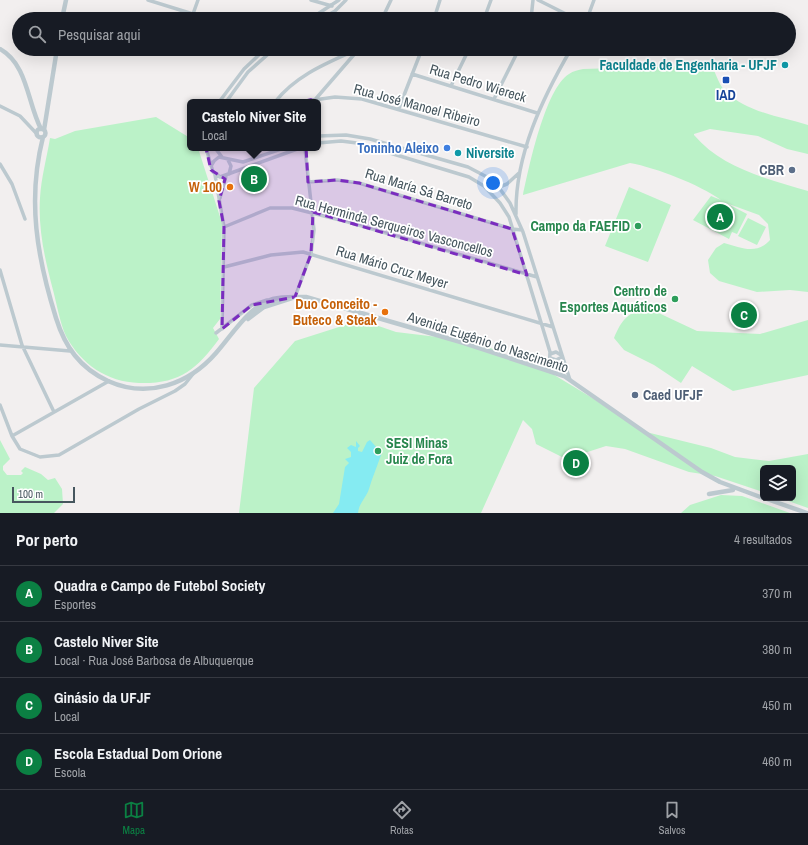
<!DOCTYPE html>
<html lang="pt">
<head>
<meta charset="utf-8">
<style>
  :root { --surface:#171b24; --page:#20242c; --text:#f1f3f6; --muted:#9ea1a6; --line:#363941; --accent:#0b8043 }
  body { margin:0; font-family:"Archivo Narrow",sans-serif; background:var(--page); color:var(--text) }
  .controls { position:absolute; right:12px; bottom:12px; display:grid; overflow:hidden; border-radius:6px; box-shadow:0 4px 16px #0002 }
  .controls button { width:36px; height:36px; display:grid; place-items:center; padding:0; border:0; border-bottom:1px solid var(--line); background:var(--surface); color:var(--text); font:20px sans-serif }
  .scale { position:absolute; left:12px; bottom:10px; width:63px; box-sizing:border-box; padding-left:4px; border:2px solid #46565e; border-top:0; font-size:11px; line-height:14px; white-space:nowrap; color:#46565e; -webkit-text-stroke:3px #fff; paint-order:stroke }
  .you { position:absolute; left:493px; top:183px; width:14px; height:14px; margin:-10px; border:3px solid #fff; border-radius:50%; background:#1a73e8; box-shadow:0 0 0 6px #1a73e833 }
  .badge { display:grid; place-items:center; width:26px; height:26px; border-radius:50%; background:var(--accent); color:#fff; font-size:13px; font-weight:700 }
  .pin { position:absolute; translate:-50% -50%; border:2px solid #fff; box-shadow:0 1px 4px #0006 }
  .popup { position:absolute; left:187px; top:99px; width:134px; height:52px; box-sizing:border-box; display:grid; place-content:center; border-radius:6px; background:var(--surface); filter:drop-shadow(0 1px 3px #0005); font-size:13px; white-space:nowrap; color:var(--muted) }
  .popup b { font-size:15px; color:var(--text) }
  .popup::after { content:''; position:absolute; left:50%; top:100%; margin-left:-8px; border:8px solid transparent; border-top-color:var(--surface) }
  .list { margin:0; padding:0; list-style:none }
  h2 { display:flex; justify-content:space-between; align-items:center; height:52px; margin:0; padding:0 16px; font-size:17px }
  h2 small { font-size:13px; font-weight:400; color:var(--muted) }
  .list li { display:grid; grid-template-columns:26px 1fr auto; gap:12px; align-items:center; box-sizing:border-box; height:56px; padding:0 16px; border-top:1px solid var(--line) }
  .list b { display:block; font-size:15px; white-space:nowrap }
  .list p { margin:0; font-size:13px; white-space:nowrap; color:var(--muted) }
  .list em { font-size:13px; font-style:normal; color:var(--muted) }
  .icon { flex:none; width:22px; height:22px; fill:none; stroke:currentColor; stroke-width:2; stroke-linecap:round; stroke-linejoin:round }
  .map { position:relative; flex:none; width:808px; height:513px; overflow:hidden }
  .search { position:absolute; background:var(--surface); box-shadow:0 4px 16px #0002; left:12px; right:12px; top:12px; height:44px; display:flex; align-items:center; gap:10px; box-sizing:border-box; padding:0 14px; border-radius:22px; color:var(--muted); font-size:15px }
  .sheet { height:276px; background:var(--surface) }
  nav { display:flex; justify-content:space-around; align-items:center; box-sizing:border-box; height:56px; border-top:1px solid var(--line); background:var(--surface); font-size:11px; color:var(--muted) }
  nav a { display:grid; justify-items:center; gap:2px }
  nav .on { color:var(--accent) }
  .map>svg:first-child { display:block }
  .green { fill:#bbf2c8 }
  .water { fill:#85ebf2 }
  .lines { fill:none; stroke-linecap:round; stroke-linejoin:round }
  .minor { stroke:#bcc9cf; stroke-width:3.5 }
  .tertiary { stroke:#bcc9cf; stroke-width:4.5 }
  .marked { fill:#7b2cbf; fill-opacity:0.2; stroke:#7b2cbf; stroke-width:3; stroke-dasharray:8 5; stroke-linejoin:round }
  .culture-dot { fill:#0f9aa8; stroke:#fff; stroke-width:1.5 }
  .transit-dot { fill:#1a4fb4; stroke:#fff; stroke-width:1.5 }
  .shop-dot { fill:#3f7fe0; stroke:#fff; stroke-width:1.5 }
  .service-dot { fill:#5c6f8a; stroke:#fff; stroke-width:1.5 }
  .food-dot { fill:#e8710a; stroke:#fff; stroke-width:1.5 }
  .leisure-dot { fill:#2e9e5b; stroke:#fff; stroke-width:1.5 }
  .labels { text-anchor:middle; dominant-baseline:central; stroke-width:3.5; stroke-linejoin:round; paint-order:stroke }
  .culture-label { font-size:14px; font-weight:bold; fill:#0d838f; stroke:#fff; text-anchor:end }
  .street-label { font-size:14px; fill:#46565e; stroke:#fff }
  .transit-label { font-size:14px; font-weight:bold; fill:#164399; stroke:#fff }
  .shop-label { font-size:14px; font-weight:bold; fill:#366cbe; stroke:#fff; text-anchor:end }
  .service-label { font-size:14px; font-weight:bold; fill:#4e5e75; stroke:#fff; text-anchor:end }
  .food-label { font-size:14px; font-weight:bold; fill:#c56008; stroke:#fff; text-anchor:end }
  .leisure-label { font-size:14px; font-weight:bold; fill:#27864d; stroke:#fff; text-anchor:end }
</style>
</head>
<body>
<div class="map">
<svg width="808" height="513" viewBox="0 0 808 513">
  <rect width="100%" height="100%" fill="#f2efef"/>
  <path class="green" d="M701,61L709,62C716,71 717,82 725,91C746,112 781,117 808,125V154L787,149L758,136L710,129L694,134V135C722,168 767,179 808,191V292L790,290L757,292L719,281L710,273L708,260L716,248L724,243C741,248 757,255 770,240L768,224L759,215L726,203L747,214L737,234L732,232L729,239L693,220L711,196L721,200C698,184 657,168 630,163L523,195C529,167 545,89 569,74C573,71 579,70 583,69L682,66Z
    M156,117L190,138V148H198L222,223L220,319L213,328L219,339C196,370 180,384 139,383C107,382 81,364 66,336C60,323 57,305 53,290C45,260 38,229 40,198C41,178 47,157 50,138L55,139L75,131Z
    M629,187L671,205L648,262L605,246Z
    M748,218L766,227L757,245L738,236Z
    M648,308L697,331L760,334L808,320V375L733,391L692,366L681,383L654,365L624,350L614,338C622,319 628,312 648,308Z
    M361,320L396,332L479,342L514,360L551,373L594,399L642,431L711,448L735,457L769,461L808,454V508L780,498H793V468H763V492L715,476L689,472L625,449L606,446L566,459L536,444L532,429L523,420L481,513H239L254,388L295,341Z
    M0,440L10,459L3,466V470L7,475H21L23,473L21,471L25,467L41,474L48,480L55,478L62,489L63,504L54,513H0Z
    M721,495L742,496L790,513H681L690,505Z"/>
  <path class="water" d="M370,440L377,448L381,455C377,467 372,478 369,489C366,498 359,503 358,513H333L339,504L345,467L349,463L345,459L351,457V452L347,448L351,445L356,447V441L360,446L358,448V451L362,452L367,442Z"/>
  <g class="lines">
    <path class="minor" d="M148,0L193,14L219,19
      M311,0L332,6
      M538,0L576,19
      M193,14L198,0
      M310,19L339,0
      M321,19L335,11L346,0
      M382,19L391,0
      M434,19L440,0
      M484,19L491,0
      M531,19L533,0
      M587,19L594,0
      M412,74L537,113
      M451,86L469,49
      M494,99L519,49
      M219,102L244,69L265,49
      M226,102L248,72L274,49
      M275,102C296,75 327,63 358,49
      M300,102L335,97L362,99L527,147
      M313,102L358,50
      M0,106L20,116L37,134
      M399,108L422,49
      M318,136L346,135L370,139L468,167L487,177L500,189L510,203L523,232L570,380
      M318,143L341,141L357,143L469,177L484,186L500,203L509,217L550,352L549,371
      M206,148L213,172L220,177L300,148
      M215,148L222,157
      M228,160L231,166L229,174
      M0,164L12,184L25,219
      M211,166L214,161L219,157L243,162L284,148
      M215,175L224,227L222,329
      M308,182L337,180L359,183L512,229L522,230
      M489,191L507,184L519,173
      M220,198L226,176
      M516,214C515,155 542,99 571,49
      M224,227L270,208H292L348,222L537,277
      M224,267L271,255L303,252L553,327
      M0,270L22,345L54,412
      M295,297L311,254L314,230L305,148
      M216,333L252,305L267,300
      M0,345L70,351
      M550,354L556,352L561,355
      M550,358L556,360L562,357
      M0,405L12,436L20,449L40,457L59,455L139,409L175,391L185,384L193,374
      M12,436L109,381"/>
    <path class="tertiary" d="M62,19L66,0
      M0,49C28,65 27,102 41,129
      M36.5 133a4.5 4.5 0 1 1 9 0a4.5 4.5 0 1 1-9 0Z
      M44,130L57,49
      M43,137C27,200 37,257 56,318C65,347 80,368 108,381C148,399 189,384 216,353C233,334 248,307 273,299C283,296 295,297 306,297L464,343L564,376L702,472L720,482L763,498
      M248,319L264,307L292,298
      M709,494L733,490
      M764,498L807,513"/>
  </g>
  <path class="marked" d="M314,99L305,129L308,182L337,180L359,183L512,229L527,275L313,212L311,254L295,297L252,305L222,329L224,227L219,201L225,179L211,170L205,144L207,122Z"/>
  <g class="culture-dot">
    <circle cx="785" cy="65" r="4"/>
    <circle cx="458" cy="153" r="4"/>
  </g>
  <rect class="transit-dot" x="722" y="76" width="8" height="8" rx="2"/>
  <circle class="shop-dot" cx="447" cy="148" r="4"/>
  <g class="service-dot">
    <circle cx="792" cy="170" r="4"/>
    <circle cx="635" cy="395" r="4"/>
  </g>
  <g class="food-dot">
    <circle cx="230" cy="187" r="4"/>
    <circle cx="385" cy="312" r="4"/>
  </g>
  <g class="leisure-dot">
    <circle cx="638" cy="226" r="4"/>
    <circle cx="675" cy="299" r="4"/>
    <circle cx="378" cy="451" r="4"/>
  </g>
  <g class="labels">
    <g class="culture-label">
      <text x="777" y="65">Faculdade de Engenharia - UFJF</text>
      <text x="466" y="153" text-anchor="start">Niversite</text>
    </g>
    <g class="street-label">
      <text transform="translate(478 83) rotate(17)">Rua Pedro Wiereck</text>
      <text transform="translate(417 105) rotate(15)">Rua José Manoel Ribeiro</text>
      <text transform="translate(419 189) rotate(17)">Rua María Sá Barreto</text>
      <text transform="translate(394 226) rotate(15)">Rua Herminda Serqueiros Vasconcellos</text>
      <text transform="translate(392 267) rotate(17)">Rua Mário Cruz Meyer</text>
      <text transform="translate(488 342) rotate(18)">Avenida Eugênio do Nascimento</text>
    </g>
    <g class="transit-label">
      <text x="726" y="95">IAD</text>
    </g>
    <g class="shop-label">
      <text x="439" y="148">Toninho Aleixo</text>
    </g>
    <g class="service-label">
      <text x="784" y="170">CBR</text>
      <text x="643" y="395" text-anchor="start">Caed UFJF</text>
    </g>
    <g class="food-label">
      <text x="222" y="187">W 100</text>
      <text x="377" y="304">Duo Conceito -<tspan x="377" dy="16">Buteco &amp; Steak</tspan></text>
    </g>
    <g class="leisure-label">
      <text x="630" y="226">Campo da FAEFID</text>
      <text x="667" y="291">Centro de<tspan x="667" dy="16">Esportes Aquáticos</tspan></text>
      <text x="386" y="443" text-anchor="start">SESI Minas<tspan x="386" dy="16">Juiz de Fora</tspan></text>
    </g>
  </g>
</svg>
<div class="controls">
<button><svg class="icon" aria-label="layers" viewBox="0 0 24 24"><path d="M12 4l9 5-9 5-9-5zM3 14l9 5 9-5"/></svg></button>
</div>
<div class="scale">100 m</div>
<div class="you"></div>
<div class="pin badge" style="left:720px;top:217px">A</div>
<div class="pin badge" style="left:254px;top:179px">B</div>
<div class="popup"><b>Castelo Niver Site</b>Local</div>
<div class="pin badge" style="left:744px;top:315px">C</div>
<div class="pin badge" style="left:576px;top:463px">D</div>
<div class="search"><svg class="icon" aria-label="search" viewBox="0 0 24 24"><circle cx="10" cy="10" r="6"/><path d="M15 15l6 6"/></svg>Pesquisar aqui</div>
</div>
<section class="sheet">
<h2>Por perto<small>4 resultados</small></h2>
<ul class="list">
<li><span class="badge">A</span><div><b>Quadra e Campo de Futebol Society</b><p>Esportes</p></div><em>370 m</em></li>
<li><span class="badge">B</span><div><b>Castelo Niver Site</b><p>Local · Rua José Barbosa de Albuquerque</p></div><em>380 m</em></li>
<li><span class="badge">C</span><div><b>Ginásio da UFJF</b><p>Local</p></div><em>450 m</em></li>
<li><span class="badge">D</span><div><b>Escola Estadual Dom Orione</b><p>Escola</p></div><em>460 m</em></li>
</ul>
</section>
<nav>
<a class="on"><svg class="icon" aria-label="map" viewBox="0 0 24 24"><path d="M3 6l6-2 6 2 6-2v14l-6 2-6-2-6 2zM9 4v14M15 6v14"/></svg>Mapa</a>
<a><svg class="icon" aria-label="directions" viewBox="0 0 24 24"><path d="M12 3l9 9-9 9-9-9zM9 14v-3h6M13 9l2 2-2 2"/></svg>Rotas</a>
<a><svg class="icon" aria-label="saved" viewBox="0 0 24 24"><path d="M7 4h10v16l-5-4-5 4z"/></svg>Salvos</a>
</nav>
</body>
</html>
